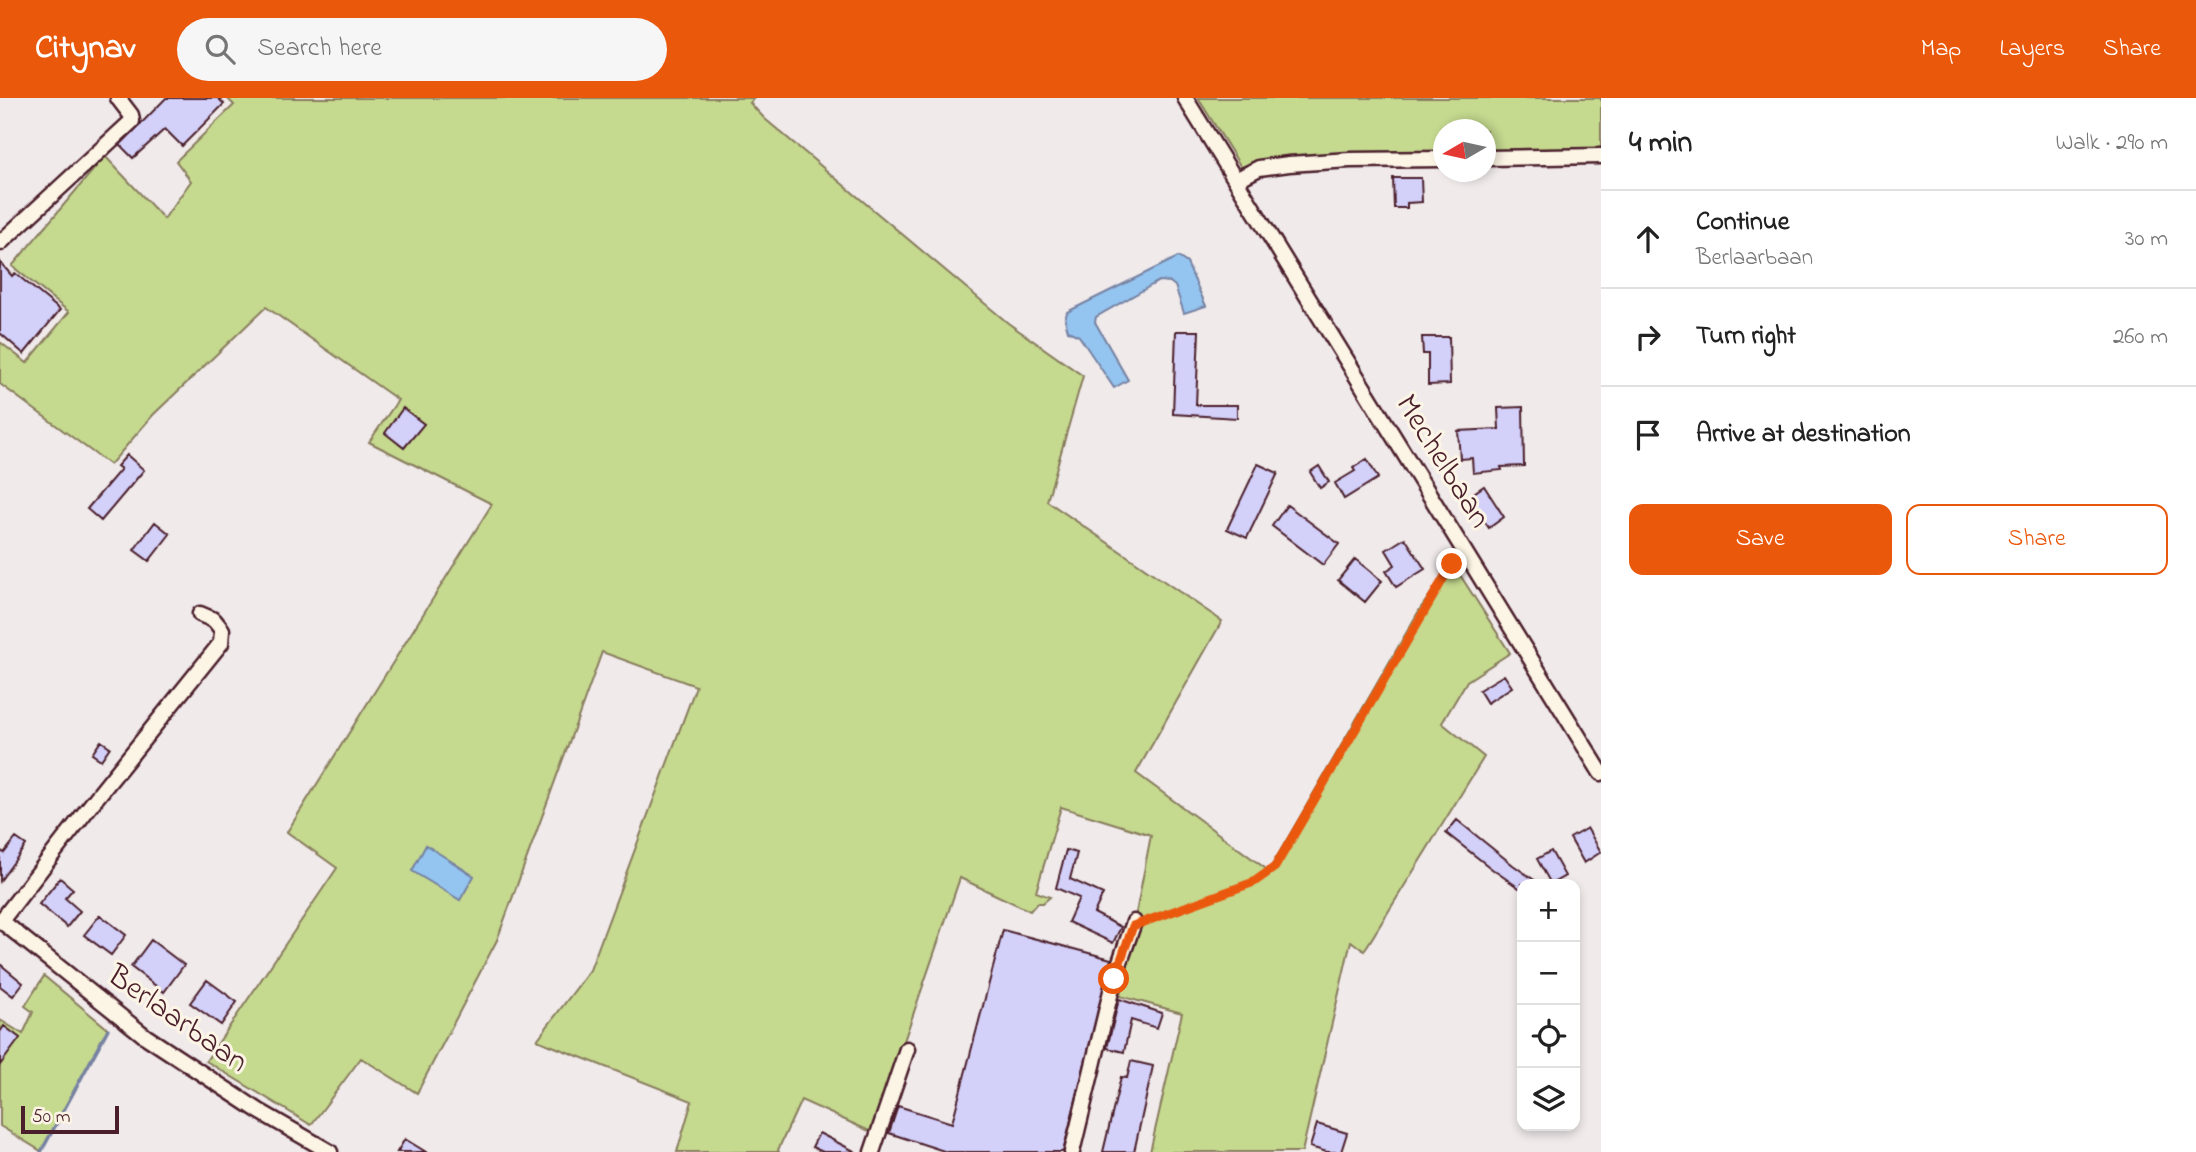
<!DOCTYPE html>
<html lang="en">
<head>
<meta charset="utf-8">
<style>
  :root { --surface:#fff; --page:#f6f6f6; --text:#222; --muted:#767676; --line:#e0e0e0; --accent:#ea580c }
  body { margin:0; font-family:"Indie Flower",sans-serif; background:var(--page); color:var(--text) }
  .controls { position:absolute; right:21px; bottom:21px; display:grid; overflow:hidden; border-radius:14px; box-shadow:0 4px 10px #0003 }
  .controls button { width:63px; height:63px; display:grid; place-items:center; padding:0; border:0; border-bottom:2px solid var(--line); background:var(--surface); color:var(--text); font:35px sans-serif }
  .compass { position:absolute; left:1433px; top:21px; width:63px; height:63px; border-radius:50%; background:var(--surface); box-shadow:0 4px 10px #0003; rotate:261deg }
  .scale { position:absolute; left:21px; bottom:18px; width:98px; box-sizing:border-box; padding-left:7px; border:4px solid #4a1f2b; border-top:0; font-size:19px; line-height:24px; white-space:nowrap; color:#4a1f2b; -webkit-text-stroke:5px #fcf5e5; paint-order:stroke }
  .stop { position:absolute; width:21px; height:21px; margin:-16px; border:5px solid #ea580c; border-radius:50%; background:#fff }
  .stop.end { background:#ea580c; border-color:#fff; box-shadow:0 2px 7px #0008 }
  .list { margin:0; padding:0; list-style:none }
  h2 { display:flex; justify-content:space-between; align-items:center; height:91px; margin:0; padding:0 28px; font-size:30px }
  h2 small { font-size:23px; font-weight:400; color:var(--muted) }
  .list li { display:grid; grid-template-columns:46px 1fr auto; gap:21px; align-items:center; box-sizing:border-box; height:98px; padding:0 28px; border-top:2px solid var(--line) }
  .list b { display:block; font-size:26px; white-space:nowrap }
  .list p { margin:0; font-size:23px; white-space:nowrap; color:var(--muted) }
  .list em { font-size:23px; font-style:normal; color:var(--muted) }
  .actions { display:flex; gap:14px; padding:21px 28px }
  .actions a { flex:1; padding:16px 0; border:2px solid var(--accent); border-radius:14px; text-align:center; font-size:24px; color:var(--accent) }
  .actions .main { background:var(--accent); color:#fff }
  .icon { flex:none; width:38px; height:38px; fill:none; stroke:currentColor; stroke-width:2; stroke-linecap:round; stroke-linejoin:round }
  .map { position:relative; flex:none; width:1601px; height:1054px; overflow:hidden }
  header { display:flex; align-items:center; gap:42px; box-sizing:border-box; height:98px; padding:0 35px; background:var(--accent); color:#fff }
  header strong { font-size:33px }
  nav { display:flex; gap:38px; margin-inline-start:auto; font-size:24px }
  .search { width:490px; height:63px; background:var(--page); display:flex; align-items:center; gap:18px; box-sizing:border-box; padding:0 24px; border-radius:38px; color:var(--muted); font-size:26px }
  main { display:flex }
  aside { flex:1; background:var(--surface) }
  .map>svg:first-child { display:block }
  .green { fill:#c5d98f; stroke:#887c5d; stroke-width:2 }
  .water { fill:#94c4f0; stroke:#7682a1; stroke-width:2 }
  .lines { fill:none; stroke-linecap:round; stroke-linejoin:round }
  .stream { stroke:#7682a1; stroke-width:3.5 }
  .building { fill:#d3d0f9; stroke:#4a1f2b; stroke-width:2 }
  .minor-casing { stroke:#4a1f2b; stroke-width:19 }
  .path { stroke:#4a1f2b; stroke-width:2.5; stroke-dasharray:5 5; stroke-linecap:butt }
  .minor { stroke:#fcf5e5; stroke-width:14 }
  .route { stroke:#ea580c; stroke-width:9 }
  .labels { text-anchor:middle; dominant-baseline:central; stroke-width:6; stroke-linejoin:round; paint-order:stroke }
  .street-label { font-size:32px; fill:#4a1f2b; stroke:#fcf5e5 }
</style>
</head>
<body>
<header>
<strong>Citynav</strong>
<div class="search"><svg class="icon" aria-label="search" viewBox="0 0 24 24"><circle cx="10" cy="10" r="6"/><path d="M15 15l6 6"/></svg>Search here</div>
<nav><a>Map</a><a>Layers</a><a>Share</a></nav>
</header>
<main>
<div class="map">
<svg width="1601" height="1054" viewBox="0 0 1601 1054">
  <rect width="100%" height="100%" fill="#f0eaeb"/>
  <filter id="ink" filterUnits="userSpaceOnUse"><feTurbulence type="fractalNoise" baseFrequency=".0143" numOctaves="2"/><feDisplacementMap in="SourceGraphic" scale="14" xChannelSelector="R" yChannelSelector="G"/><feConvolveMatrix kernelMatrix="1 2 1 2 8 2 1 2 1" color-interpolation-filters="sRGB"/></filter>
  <g filter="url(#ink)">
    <path class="green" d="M227,0H754L750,5L765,21L1008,225L1083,278L1047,403L1222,523L1136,675L1269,773L1420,511L1453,466L1510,555L1467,583L1442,625L1484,659L1364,853L1351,843L1302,1054H1150L1182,915L1120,898L1151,737L1061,709L1036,794L1050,799L1043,805H1037L1030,813L960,780L903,946L876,1036L801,1002L778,1052L779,1054H677L692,1003L537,942L590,872L696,588L602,554L497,842L417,995L361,960L311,1027L206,963L337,770L287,734L492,406L369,344L398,302L266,209L153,317L110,367L0,286V244L27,265L69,214L12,168L105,58L164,121L191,83L176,63L234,7Z
      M1198,0H1601V50L1486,53V32H1444L1443,54L1286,58L1241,69Z
      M44,878L108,931L41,1053L0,1028V922L23,936L33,914L25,908Z"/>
    <path class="water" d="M1178,159L1187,165L1206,208L1184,215L1175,188L1170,184L1159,183L1096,219L1095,224L1128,282L1114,290L1079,238L1068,233L1065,222L1067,214Z
      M426,747L474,778L460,802L412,773Z"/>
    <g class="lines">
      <path class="stream" d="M41,1054L108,931"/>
    </g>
    <path class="building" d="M166,0H218L224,6L182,48L165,31L133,60L120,47Z
      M1393,80H1421L1422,104L1407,105V110H1394Z
      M0,164L12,178L15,175L60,212L24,256L0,235Z
      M1176,233H1199L1196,307H1237V320L1173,316Z
      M1422,239H1449L1450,286L1428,287V256H1423Z
      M1523,309L1524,368L1501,369L1502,372L1473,375L1472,360L1460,361L1458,333L1499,331L1498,310Z
      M403,310L424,326L404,350L385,335Z
      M127,357L144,372L101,423L87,411L121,371L117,368Z
      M1367,361L1378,380L1344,401L1335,385L1355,373L1353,370Z
      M1258,366L1278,375L1247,440L1227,431Z
      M1319,368L1329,384L1320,390L1310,374Z
      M1484,388L1504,419L1489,430L1468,399Z
      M1287,407L1339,446L1323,467L1272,428Z
      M155,424L170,436L149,463L134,452Z
      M1405,440L1425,471L1396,489L1386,473L1395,467L1386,452Z
      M1355,461L1382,483L1365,504L1338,482Z
      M1504,577L1512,589L1487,605L1479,592Z
      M101,643L110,649L101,662L92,656Z
      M1457,722L1513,767L1540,786H1522V792L1492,771L1446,735Z
      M1587,730L1601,754L1584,765L1570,740Z
      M16,740L26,747L0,783V752L4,755Z
      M1066,752L1077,755L1070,781L1103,796L1094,815L1121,829L1113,845L1068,824L1079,800L1056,790Z
      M1551,753L1565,778L1551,786L1537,761Z
      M60,780L73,791L65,800L80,813L67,829L39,806Z
      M100,817L126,837L111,857L84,837Z
      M1003,832L1111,861L1063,1054H947L889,1035L898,1008L952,1025Z
      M151,842L184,867L164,894L131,869Z
      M0,866L23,885L13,898L0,888Z
      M207,882L237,904L221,927L190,905Z
      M1119,901L1162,915L1157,930L1131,922L1124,954L1107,950Z
      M4,928L20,940L0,967V934Z
      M1131,963L1153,968L1134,1054H1103L1121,979L1127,980Z
      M1317,1026L1347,1035L1341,1054H1327L1310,1049Z
      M819,1035L856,1054H823L812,1049Z
      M405,1041L426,1054H397Z"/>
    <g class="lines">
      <g class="minor-casing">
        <path id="minor" d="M1185,0L1601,675
          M1486,60L1601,58
          M1236,82L1259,70L1289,66L1350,62L1444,61
          M0,145L132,23L131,17L118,0
          M0,822L145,938L259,1013L330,1054
          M1,823L97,699L221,545L222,532L214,522L200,516
          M872,1054L907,951
          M1072,1054L1114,881L1134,824"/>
      </g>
      <path class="path" d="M1148,822L1254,784L1275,769L1453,466"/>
      <use href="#minor" class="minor"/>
    </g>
  </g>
  <g class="lines" filter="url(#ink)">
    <path class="route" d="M1114,881L1133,828L1254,784L1275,769L1452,466"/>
  </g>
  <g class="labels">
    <g class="street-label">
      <text transform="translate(1442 364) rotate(58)">Mechelbaan</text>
      <text transform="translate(177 922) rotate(35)">Berlaarbaan</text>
    </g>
  </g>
</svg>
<div class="controls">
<button>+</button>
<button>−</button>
<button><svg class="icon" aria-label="locate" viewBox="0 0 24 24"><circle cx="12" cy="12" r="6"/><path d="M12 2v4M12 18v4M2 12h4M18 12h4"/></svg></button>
<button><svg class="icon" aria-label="layers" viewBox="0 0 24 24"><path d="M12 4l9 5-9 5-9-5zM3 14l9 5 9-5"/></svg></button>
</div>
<svg class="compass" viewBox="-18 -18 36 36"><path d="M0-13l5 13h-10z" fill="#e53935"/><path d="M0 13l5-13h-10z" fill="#767676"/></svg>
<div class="scale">50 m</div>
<div class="stop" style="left:1114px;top:881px"></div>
<div class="stop end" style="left:1452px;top:466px"></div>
</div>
<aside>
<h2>4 min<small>Walk · 290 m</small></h2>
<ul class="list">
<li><svg class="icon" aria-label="ahead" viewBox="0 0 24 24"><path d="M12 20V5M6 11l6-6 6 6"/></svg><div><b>Continue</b><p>Berlaarbaan</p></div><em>30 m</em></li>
<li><svg class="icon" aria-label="right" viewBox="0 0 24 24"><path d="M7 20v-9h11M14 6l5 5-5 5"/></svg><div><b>Turn right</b></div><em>260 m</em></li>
<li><svg class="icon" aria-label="arrive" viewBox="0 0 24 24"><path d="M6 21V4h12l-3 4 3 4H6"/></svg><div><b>Arrive at destination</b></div></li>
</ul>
<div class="actions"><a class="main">Save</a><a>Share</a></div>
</aside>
</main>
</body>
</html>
